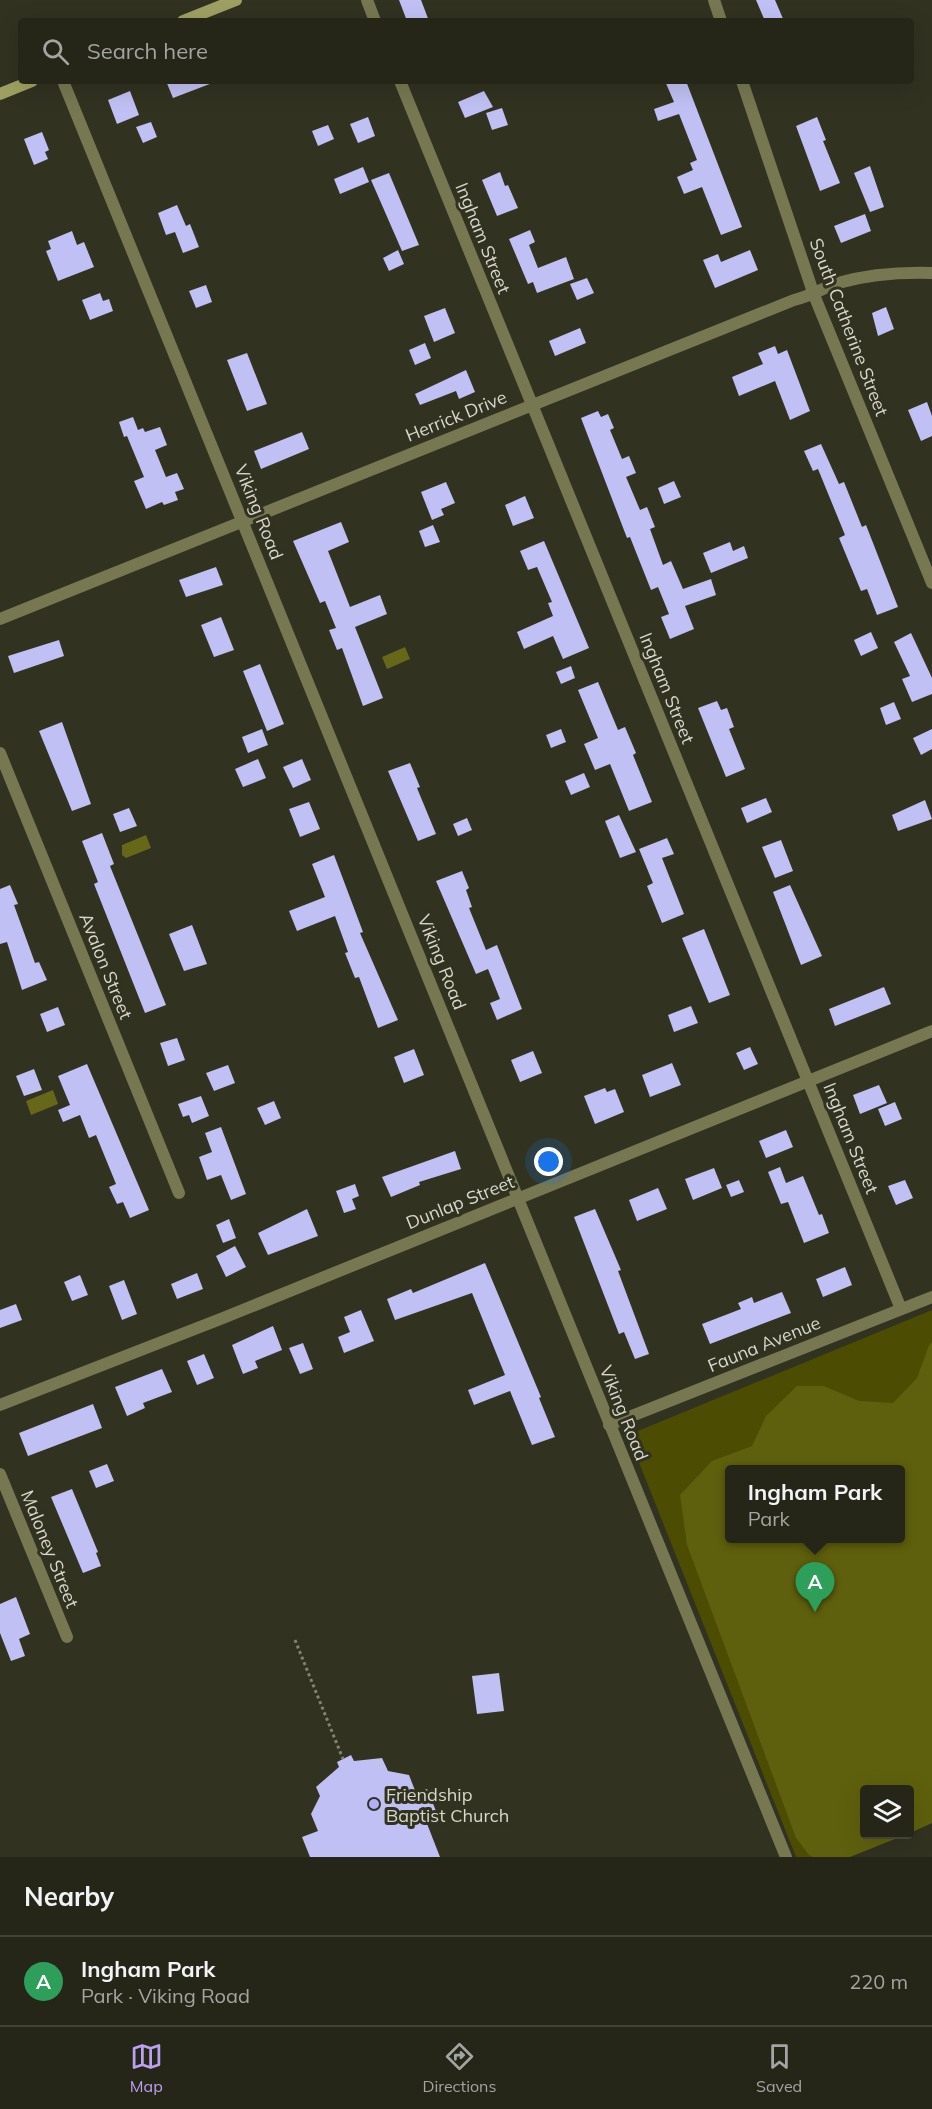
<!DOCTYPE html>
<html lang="en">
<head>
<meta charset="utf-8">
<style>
  :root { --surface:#252618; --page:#2d2e21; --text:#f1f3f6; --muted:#a3a5a2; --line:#424337; --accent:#bca0f2 }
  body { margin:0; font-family:Mulish,sans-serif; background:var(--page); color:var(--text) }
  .controls { position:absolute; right:18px; bottom:18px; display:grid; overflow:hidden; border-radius:6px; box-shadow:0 6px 24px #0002 }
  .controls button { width:54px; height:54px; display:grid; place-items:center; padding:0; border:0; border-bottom:2px solid var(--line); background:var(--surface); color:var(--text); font:30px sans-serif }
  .you { position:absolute; left:549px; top:1162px; width:21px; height:21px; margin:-15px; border:4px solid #fff; border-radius:50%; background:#1a73e8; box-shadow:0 0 0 9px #1a73e833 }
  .badge { display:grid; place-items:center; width:39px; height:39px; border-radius:50%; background:var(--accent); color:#fff; font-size:20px; font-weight:700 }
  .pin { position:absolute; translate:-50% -50px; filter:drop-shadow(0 2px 3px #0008) }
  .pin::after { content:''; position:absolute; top:32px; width:21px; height:18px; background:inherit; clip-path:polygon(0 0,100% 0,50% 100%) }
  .popup { position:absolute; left:725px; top:1465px; width:180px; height:78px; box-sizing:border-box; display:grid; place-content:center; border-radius:6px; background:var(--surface); filter:drop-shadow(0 2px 4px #0005); font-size:20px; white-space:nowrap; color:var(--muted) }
  .popup b { font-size:22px; color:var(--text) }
  .popup::after { content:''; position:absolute; left:50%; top:100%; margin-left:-12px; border:12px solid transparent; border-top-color:var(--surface) }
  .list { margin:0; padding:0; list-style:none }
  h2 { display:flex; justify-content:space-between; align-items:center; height:78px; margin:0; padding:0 24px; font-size:26px }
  h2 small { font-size:20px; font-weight:400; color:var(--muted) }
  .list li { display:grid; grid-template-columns:39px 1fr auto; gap:18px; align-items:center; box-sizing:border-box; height:90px; padding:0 24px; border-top:2px solid var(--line) }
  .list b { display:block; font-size:22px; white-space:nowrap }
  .list p { margin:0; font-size:20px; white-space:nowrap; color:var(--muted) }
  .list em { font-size:20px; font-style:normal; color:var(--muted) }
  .icon { flex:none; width:33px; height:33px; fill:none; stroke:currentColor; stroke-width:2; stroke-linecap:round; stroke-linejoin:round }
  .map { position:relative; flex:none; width:932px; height:1857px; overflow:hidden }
  .search { position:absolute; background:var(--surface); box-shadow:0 6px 24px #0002; left:18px; right:18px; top:18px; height:66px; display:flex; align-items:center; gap:15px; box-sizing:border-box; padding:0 21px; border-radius:6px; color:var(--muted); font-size:22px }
  .sheet { height:168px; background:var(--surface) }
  nav { display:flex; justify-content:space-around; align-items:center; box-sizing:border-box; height:84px; border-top:2px solid var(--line); background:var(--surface); font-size:16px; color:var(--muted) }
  nav a { display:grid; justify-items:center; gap:3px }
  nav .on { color:var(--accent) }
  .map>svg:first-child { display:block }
  .green { fill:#4c4c02; fill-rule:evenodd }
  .forest { fill:#5f600d; fill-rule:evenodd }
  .water { fill:#676719 }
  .building { fill:#c0c0f4 }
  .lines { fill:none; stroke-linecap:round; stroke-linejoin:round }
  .path { stroke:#838375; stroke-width:3; stroke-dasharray:3 3; stroke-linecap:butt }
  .street { stroke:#777852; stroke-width:12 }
  .secondary { stroke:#9ea063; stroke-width:12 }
  .poi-dot { fill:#b0aefa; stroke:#313220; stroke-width:2 }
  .labels { text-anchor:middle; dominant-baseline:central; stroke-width:6; stroke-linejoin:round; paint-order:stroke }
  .street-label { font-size:18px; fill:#d7d7cc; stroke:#313220 }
  .poi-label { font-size:18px; fill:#d7d7cc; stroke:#313220; text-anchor:start }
</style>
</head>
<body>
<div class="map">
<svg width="932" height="1857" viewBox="0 0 932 1857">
  <rect width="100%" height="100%" fill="#313220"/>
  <path class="green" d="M932,1310V1814L910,1790H864V1834L823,1857H796L628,1435ZM730,1470H900V1538H730Z"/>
  <path class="forest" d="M932,1342V1823L910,1833V1790H864V1834L905,1835L850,1857H813L809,1855L796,1838L687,1545L680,1495L712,1461L752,1446L766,1416L797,1386H824L859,1401L893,1403L917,1378L929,1345ZM730,1470H900V1538H730Z"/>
  <path class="water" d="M405,647L410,659L387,669L382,657Z
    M146,835L151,848L126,858L122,855V845Z
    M53,1090L58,1104L31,1115L26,1101Z"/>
  <path class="building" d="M399,0H421L429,21H407Z
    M756,0H775L784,21H765Z
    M166,81H215V82L173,98Z
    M665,81H686L742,227L721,235L702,187L684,194L677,177L693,170L690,163L697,160L679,114L658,121L654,109L674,102Z
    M130,91L139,115L117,124L108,100Z
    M484,91L493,107L465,118L458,102Z
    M502,108L508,125L492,130L486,113Z
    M368,117L375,136L358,143L350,124Z
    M817,117L826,140L823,141L840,183L820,191L796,126Z
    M151,122L157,137L143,143L136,127Z
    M328,125L334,139L318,146L312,131Z
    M42,132L49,150L45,152L48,159L34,165L24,139Z
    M870,166L884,207L870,212L854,173Z
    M363,167L369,182L340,194L334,179Z
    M500,172L505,186L508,185L518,208L497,216L482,180Z
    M389,173L419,245L402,251L371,180Z
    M177,205L186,226L190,224L199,247L183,253L175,232L166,235L158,213Z
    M865,214L871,231L841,243L834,226Z
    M530,230L535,242L529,245L538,268L566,257L574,279L537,293L533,282L528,284L509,239Z
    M72,231L77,245L84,242L94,267L58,281L46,251L51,249L48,241Z
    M398,250L404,264L389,271L383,258Z
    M750,250L758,270L715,288L703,260L718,254L721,262Z
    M587,278L594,293L577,300L570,284Z
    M206,285L212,302L196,308L189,291Z
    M100,293L103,301L109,299L113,311L90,320L82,300Z
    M886,307L894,329L878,336L872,313Z
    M445,308L455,333L434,342L424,316Z
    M580,328L586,343L555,356L549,341Z
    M425,343L431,358L415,365L409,350Z
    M775,346L778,354L787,350L810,411L790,420L775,381L739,396L732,377L763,364L758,353Z
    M247,353L267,404L247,411L227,360Z
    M466,370L475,392L459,399L456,391L420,405L415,394Z
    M927,402L932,416V436L921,441L908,410Z
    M598,411L601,417L608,414L614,428L610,430L622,459L629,456L636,473L626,477L640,510L647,507L655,527L650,529L663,565L671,561L683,589L711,579L716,595L685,606L694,629L670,639L661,617L669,614L658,587L651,590L630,537L627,538L581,418Z
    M133,417L138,430L143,428L145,432L160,427L167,445L155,450L166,477L177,473L184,489L175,492L178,500L164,505L162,502L146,509L134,481L144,477L127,436L124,437L119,422Z
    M302,432L309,449L261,469L254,451Z
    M821,444L839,484L844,482L862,527L866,525L898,607L877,615L867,589L861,591L839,538L845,535L818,469L813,471L804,451Z
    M674,481L681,497L664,504L658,488Z
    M446,482L455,503L441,509L444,515L432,520L421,492Z
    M525,496L534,518L513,526L505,505Z
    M341,522L349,542L328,551L350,607L380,595L387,614L355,627L383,698L363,706L342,648L337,650L329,630L336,628L325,601L320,603L293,541Z
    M433,525L440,542L425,547L419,531Z
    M544,541L589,648L563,659L553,636L524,649L517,632L553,616L548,603L552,602L537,567L528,570L520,551Z
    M730,542L733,551L744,546L748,558L711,573L703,553Z
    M216,567L223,585L186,597L179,580Z
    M221,617L234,650L214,657L201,625Z
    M871,632L878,648L861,656L854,640Z
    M911,633L932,678V694L912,702L902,679L910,676L894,642Z
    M59,640L64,656L14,673L8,656Z
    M260,664L284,724L267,731L243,671Z
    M571,666L575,678L561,684L556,672Z
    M598,682L618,730L625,727L636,753L633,755L652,802L629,811L610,764L595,770L584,744L598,738L578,690Z
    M717,701L721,710L727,708L734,727L729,729L745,769L726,777L698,708Z
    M894,702L901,719L886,725L880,708Z
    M62,722L91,804L72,811L39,731Z
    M262,729L268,745L248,753L242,737Z
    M561,729L566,742L551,748L546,735Z
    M932,729V749L921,755L913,738Z
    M258,759L266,778L243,787L235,769Z
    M302,759L311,780L293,788L283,767Z
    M410,763L420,787L417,788L436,834L418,841L388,771Z
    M584,773L590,787L571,795L565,781Z
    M766,798L772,812L747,823L741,808Z
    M925,800L932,819L898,831L892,815Z
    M309,802L320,829L300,837L289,809Z
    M129,808L137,826L120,832L113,814Z
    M619,815L636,852L620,858L605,821Z
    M467,818L472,830L458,836L453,824Z
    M102,833L114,864L110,866L166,1005L145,1013L94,884L98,882L82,841Z
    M667,838L674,854L662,858L684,914L662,923L647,886L653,883L639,849Z
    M781,840L793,871L775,878L762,847Z
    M334,855L363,932L360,933L398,1020L378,1028L359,977L355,978L345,953L348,952L335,916L297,931L289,911L325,897L312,864Z
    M462,871L469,888L466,890L472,907L469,908L486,950L497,945L522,1009L497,1020L490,1003L500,999L488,969L476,974L436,881Z
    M10,885L18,904L14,905L35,963L39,962L47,980L22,990L7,942L0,944V889Z
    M790,885L822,956L801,965L773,892Z
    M192,925L207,964L184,971L169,934Z
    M704,929L730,995L709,1003L682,938Z
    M884,987L891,1004L835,1026L829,1009Z
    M691,1006L698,1023L674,1032L668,1015Z
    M58,1007L65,1025L47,1032L40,1014Z
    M177,1038L185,1060L168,1066L160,1043Z
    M750,1047L758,1064L744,1070L736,1053Z
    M414,1049L424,1075L404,1083L394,1057Z
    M533,1051L542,1073L520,1082L511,1060Z
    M672,1063L681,1085L650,1097L642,1075Z
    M87,1064L149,1210L130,1218L123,1202L117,1204L109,1187L116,1184L96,1135L89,1138L80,1115L63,1122L58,1110L70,1105L58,1076Z
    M228,1065L235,1083L214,1091L206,1073Z
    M34,1069L42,1090L24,1096L16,1076Z
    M879,1085L887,1103L860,1114L853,1095Z
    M605,1088L607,1092L615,1089L624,1112L595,1124L584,1096Z
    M201,1096L209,1116L192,1123L189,1115L183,1117L178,1104Z
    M274,1101L281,1118L265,1125L257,1108Z
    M895,1102L902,1119L885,1126L878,1109Z
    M221,1127L246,1194L231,1200L221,1175L207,1180L199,1157L212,1152L205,1133Z
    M786,1130L793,1147L766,1158L759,1141Z
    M455,1151L461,1169L419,1182L420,1185L391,1197L382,1177Z
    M780,1167L786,1183L803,1176L819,1215L822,1214L829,1233L804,1243L788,1202L781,1204L768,1172Z
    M714,1168L722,1188L693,1200L685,1179Z
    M739,1180L744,1192L731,1197L726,1185Z
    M905,1180L913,1198L896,1205L888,1186Z
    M355,1184L359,1196L352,1199L356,1209L344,1213L336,1191Z
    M658,1188L667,1209L637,1221L629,1200Z
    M307,1209L318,1236L268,1255L258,1233Z
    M595,1209L621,1270L618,1271L649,1354L635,1359L624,1332L619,1334L574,1217Z
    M229,1219L236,1238L223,1243L216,1225Z
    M235,1246L246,1267L226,1277L216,1256Z
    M485,1263L541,1397L539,1398L555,1437L532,1445L510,1391L474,1405L468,1390L505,1375L472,1293L395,1320L387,1299L411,1289L413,1293Z
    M845,1267L852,1285L823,1297L816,1279Z
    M197,1273L203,1289L177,1299L171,1284Z
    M80,1275L88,1295L72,1301L64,1282Z
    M124,1280L137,1314L122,1320L109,1286Z
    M782,1292L791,1313L710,1344L702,1324L741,1309L738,1303L752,1297L754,1303Z
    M16,1304L22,1320L0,1328V1310Z
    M361,1310L374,1341L344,1353L338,1337L350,1332L344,1317Z
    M273,1326L282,1350L255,1361L258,1368L243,1374L232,1345Z
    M303,1343L313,1369L300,1374L289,1348Z
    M204,1354L214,1378L197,1385L187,1361Z
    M162,1369L172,1392L143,1403L145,1408L127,1416L115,1387Z
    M93,1404L102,1428L28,1456L19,1433Z
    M107,1464L114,1481L96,1488L89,1471Z
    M72,1489L98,1552L96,1553L101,1566L83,1573L51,1497Z
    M16,1597L30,1634L19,1639L25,1656L11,1661L0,1633V1604Z
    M499,1673L504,1711L477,1714L472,1676Z
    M351,1755L354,1761L382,1758L388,1771L409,1775L416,1793L427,1789L436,1811L424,1816L440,1857H310L302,1837L318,1831L311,1814L320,1796L316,1787L339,1767L337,1762Z"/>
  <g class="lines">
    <path class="path" d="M295,1640L343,1759"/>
    <path class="street" d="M367,0L375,21
      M714,0L721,21
      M63,81L786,1857
      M400,81L901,1309
      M742,81L814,295L932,583
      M0,619L794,300C810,296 823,288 838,283C870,274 899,272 932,273
      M0,753L179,1193
      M0,1405L223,1318L932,1031
      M609,1425L932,1297
      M0,1474L67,1637"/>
    <path class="secondary" d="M183,21L236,0
      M0,94L32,81"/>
  </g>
  <circle class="poi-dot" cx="374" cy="1804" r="6"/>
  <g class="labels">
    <g class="street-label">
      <text transform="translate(483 238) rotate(68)">Ingham Street</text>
      <text transform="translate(849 327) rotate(69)">South Catherine Street</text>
      <text transform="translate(456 416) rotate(-22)">Herrick Drive</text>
      <text transform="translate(259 512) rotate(68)">Viking Road</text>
      <text transform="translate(667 688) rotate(68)">Ingham Street</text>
      <text transform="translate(442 962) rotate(68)">Viking Road</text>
      <text transform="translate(106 966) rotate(68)">Avalon Street</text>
      <text transform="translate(851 1138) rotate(68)">Ingham Street</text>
      <text transform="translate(460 1202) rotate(-22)">Dunlap Street</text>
      <text transform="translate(764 1344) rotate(-22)">Fauna Avenue</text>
      <text transform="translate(624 1413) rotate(68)">Viking Road</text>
      <text transform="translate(50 1549) rotate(68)">Maloney Street</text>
    </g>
    <g class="poi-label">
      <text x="386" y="1794">Friendship<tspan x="386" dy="21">Baptist Church</tspan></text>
    </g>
  </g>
</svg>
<div class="controls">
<button><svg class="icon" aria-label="layers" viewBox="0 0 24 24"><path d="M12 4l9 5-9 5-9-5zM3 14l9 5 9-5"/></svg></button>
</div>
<div class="you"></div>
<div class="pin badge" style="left:815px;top:1612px;background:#2e9e5b">A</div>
<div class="popup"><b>Ingham Park</b>Park</div>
<div class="search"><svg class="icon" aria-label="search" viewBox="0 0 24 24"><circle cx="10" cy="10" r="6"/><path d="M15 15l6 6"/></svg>Search here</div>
</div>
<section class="sheet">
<h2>Nearby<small></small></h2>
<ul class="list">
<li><span class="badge" style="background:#2e9e5b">A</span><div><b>Ingham Park</b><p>Park · Viking Road</p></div><em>220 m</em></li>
</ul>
</section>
<nav>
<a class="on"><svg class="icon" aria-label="map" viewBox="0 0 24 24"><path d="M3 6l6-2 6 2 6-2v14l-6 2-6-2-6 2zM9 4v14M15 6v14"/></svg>Map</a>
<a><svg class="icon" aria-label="directions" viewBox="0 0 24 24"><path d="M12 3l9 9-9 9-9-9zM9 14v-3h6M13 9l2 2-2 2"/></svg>Directions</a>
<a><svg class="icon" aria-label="saved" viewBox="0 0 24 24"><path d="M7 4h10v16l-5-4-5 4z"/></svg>Saved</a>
</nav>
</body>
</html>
